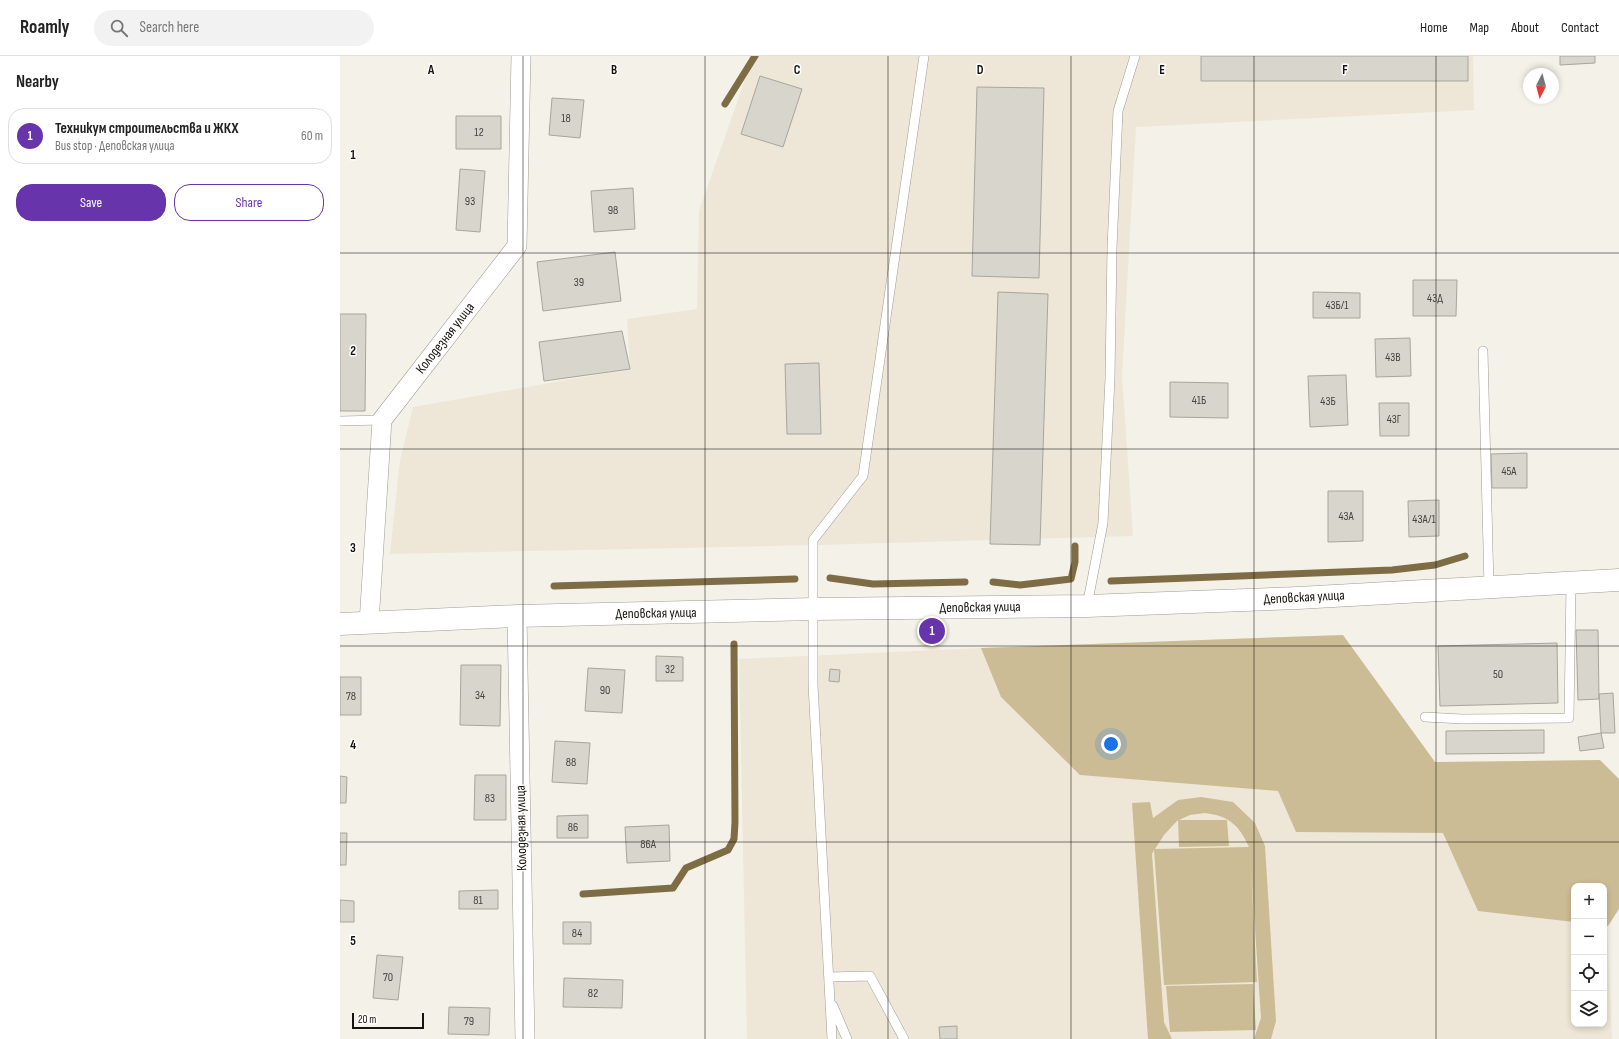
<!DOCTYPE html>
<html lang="en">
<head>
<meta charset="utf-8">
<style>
  :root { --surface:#fff; --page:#f2f2f2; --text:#222; --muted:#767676; --line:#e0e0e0; --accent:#6734ab }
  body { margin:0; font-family:"Sofia Sans Condensed",sans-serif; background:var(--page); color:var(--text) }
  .controls { position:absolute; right:12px; bottom:12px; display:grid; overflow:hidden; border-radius:8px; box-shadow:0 2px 6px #0003 }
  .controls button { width:36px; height:36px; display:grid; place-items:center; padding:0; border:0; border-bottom:1px solid var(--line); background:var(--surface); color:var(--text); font:20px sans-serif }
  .compass { position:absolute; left:1183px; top:12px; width:36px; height:36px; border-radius:50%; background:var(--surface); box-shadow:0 2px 6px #0003; rotate:186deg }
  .scale { position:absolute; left:12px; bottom:10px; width:72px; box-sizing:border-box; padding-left:4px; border:2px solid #141310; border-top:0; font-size:11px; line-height:14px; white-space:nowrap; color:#141310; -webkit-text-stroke:3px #fffefc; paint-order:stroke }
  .you { position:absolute; left:771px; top:688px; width:14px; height:14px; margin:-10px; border:3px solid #fff; border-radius:50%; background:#1a73e8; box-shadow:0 0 0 6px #1a73e833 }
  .badge { display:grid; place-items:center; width:26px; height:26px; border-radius:50%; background:var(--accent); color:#fff; font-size:13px; font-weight:700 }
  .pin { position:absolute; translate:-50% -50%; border:2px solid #fff; box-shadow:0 1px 4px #0006 }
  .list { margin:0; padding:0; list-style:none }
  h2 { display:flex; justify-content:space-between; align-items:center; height:52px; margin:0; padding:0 16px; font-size:17px }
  h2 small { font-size:13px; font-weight:400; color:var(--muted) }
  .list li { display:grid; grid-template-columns:26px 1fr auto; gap:12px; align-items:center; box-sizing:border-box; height:56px; margin:0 8px 8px; padding:0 8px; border:1px solid var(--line); border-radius:16px }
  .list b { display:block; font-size:15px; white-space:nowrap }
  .list p { margin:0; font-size:13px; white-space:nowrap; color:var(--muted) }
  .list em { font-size:13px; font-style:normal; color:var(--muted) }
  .actions { display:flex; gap:8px; padding:12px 16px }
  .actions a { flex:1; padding:9px 0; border:1px solid var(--accent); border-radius:16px; text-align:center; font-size:14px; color:var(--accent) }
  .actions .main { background:var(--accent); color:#fff }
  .icon { flex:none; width:22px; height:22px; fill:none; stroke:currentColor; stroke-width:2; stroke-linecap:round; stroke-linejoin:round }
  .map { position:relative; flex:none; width:1279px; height:983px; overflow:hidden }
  header { display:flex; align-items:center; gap:24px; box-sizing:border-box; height:56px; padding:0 20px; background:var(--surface); border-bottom:1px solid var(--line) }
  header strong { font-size:19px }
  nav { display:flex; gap:22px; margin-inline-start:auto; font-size:14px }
  .search { width:280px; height:36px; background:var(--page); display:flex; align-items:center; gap:10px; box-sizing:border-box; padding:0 14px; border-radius:22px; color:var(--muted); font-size:15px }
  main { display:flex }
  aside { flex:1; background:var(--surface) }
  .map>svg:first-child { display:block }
  .built { fill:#eee7d7; fill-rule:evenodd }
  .green { fill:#ccbc95; fill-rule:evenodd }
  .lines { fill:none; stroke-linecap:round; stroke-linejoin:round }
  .stream { stroke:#7e6d44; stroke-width:7 }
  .building { fill:#d8d5cc; stroke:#a8a59d }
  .service-casing { stroke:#9f9c94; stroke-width:10 }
  .minor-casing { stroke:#9f9c94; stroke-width:20 }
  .tertiary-casing { stroke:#9f9c94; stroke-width:23 }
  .service { stroke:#fff; stroke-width:9 }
  .minor { stroke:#fff; stroke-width:19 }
  .tertiary { stroke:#fff; stroke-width:22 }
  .grid { fill:none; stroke:#141310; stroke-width:1; stroke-opacity:0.55 }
  .labels { text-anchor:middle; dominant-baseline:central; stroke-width:3; stroke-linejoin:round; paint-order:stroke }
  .number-label { font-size:12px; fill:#45443f }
  .street-label { font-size:14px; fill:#141310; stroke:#fffefc }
  .grid-label { font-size:13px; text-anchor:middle; font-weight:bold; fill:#141310; stroke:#fffefc; stroke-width:3; stroke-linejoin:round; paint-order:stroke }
</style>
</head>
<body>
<header>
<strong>Roamly</strong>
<div class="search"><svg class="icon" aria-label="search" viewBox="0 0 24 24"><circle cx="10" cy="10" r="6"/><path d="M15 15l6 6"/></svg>Search here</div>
<nav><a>Home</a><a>Map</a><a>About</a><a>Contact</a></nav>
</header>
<main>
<aside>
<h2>Nearby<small></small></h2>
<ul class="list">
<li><span class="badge">1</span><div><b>Техникум строительства и ЖКХ</b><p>Bus stop · Деповская улица</p></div><em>60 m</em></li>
</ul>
<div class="actions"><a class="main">Save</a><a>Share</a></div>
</aside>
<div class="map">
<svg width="1279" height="983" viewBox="0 0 1279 983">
  <rect width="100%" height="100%" fill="#f4f1e8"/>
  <path class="built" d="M416,0H1133L1134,54L796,71L782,320L793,480L479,489L50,498L60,404L73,351L290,313L287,263L357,253L359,155L409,12Z
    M1003,579L1013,714L1095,706L1260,704L1272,983H407L399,603L641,592ZM1234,830H1264V968H1234Z"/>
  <path class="green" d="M1003,579L1095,706L1260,704L1279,723V853L1268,870H1264V830H1234V866L1138,855L1103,777L956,776L938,735L740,719L661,641L641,592Z
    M861,741L893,746L915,767L925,790L936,965L931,983H914L921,962L911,814L917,926L824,929L814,794L812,798L824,966L832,983H808L792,747L810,746L813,762L838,744ZM865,757C889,760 899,769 909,791L815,793L824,779L838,764L839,791L889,790L887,764H839L850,759Z
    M913,928L916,974L830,976L826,930Z"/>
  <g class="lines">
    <path class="stream" d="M385,48L415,0
      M490,522L533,528L625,526
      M771,525L1052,514L1095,509L1125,500
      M653,526L680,529L731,523L735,506V490
      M214,530L455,523
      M243,838L333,832L346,812L388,794L394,783L395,766L394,588"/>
  </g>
  <path class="building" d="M861,0H1128V25H861Z
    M1220,0H1255V7L1220,9Z
    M420,20L462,33L443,91L401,78Z
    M637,31L704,32L699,222L632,220Z
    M212,42L244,44L240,82L209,79Z
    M116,60H161V93H116Z
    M120,113L145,115L140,176L116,174Z
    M293,132L295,173L254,176L251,135Z
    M275,196L281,245L203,255L197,206Z
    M1073,224H1117L1116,260H1073Z
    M658,236L708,238L700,489L650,488Z
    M973,236L1020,237V262H973Z
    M0,258H26L25,355H0Z
    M282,275L290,313L204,325L199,286Z
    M1070,282L1071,320L1036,321L1035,283Z
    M479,307L481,378H447L445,308Z
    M1006,319L1008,369L970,371L968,320Z
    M830,326L888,327V362L830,361Z
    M1039,347H1069V380H1040Z
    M1187,397V432H1152L1151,398Z
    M988,435H1023V485L988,486Z
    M1099,444V480L1069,481L1068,445Z
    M1236,574H1258L1259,643L1238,644Z
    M1217,587L1218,647L1100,650L1098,590Z
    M316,600L343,601V625H316Z
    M121,609H161L160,670L120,669Z
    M248,612L285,614L282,657L245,655Z
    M490,613L500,614L499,626L489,625Z
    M0,621H21V659H0Z
    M1273,637L1275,677H1261L1259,638Z
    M1204,674V697L1106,698V675Z
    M1261,677L1264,692L1240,695L1238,681Z
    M215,685L250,687L247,728L212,726Z
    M135,719H166V764H134Z
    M0,720L7,721L6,747H0Z
    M248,759V782H217V760Z
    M329,769L330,805L287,807L285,771Z
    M0,777H7L6,809H0Z
    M158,834V853H119V835Z
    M0,844L14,845V866H0Z
    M223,866H251V888H223Z
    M37,899L63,901L58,944L33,942Z
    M224,922L283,924L282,952L223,951Z
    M109,951L150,952L149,979L108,978Z
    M617,970V983H600L599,971Z"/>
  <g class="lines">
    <g class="service-casing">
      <path id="service" d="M1143,295L1149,531
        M0,365L42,364
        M747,550L763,467L770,322L772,192L778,55L795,0
        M1085,661L1122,663L1229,662L1231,528
        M489,921L530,920L564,983
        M493,950L507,983
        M492,983L473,629V484L523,420L584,0"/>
    </g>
    <g class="minor-casing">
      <path id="minor" d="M177,560L185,983
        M29,567L42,364L177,190L181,0"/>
    </g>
    <g class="tertiary-casing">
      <path id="tertiary" d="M0,568L177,560L474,553L747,550L958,542L1279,524"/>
    </g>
    <use href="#service" class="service"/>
    <use href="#minor" class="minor"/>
    <use href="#tertiary" class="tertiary"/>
  </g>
  <path class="grid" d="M183,0V983M365,0V983M548,0V983M731,0V983M914,0V983M1096,0V983M0,197H1279M0,393H1279M0,590H1279M0,786H1279"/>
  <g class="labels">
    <g class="number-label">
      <text x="226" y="62">18</text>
      <text x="139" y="76">12</text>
      <text x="130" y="145">93</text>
      <text x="273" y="154">98</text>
      <text x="239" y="226">39</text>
      <text x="1095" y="242">43Д</text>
      <text x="997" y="249">43Б/1</text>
      <text x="1053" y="301">43В</text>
      <text x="859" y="344">41Б</text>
      <text x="988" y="345">43Б</text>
      <text x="1054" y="363">43Г</text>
      <text x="1169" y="415">45А</text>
      <text x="1006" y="460">43А</text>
      <text x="1084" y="463">43А/1</text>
      <text x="330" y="613">32</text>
      <text x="1158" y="618">50</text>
      <text x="265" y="634">90</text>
      <text x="140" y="639">34</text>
      <text x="11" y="640">78</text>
      <text x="231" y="706">88</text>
      <text x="150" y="742">83</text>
      <text x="233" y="771">86</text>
      <text x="308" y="788">86А</text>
      <text x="138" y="844">81</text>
      <text x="237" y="877">84</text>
      <text x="48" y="921">70</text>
      <text x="253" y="937">82</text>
      <text x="129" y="965">79</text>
    </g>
    <g class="street-label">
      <text transform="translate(105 282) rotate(-52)">Колодезная улица</text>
      <text transform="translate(964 541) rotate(-3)">Деповская улица</text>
      <text transform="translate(640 551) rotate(-1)">Деповская улица</text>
      <text transform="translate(316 557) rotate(-1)">Деповская улица</text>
      <text transform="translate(181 772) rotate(-91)">Колодезная улица</text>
    </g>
  </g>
  <g class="grid-label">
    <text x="91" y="18">A</text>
    <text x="274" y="18">B</text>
    <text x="457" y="18">C</text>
    <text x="640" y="18">D</text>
    <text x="822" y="18">E</text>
    <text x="1005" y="18">F</text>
    <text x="13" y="103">1</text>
    <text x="13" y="299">2</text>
    <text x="13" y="496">3</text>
    <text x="13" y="693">4</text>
    <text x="13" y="889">5</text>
  </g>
</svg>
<div class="controls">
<button>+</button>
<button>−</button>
<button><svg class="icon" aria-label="locate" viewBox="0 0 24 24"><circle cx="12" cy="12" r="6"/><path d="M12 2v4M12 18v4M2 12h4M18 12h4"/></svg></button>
<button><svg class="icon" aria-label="layers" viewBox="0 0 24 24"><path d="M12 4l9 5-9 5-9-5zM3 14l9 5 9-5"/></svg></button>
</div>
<svg class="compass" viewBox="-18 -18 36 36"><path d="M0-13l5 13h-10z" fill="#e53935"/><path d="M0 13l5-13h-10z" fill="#767676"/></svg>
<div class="scale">20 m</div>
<div class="you"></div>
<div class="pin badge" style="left:592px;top:575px">1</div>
</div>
</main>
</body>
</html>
